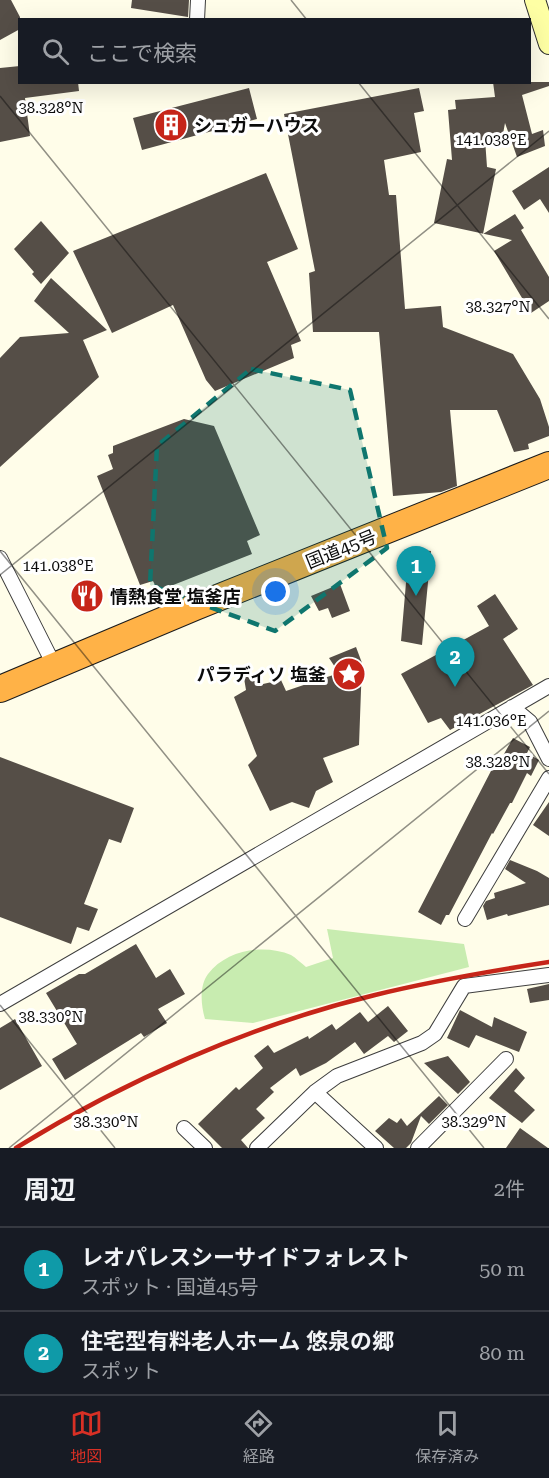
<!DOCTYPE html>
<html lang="ja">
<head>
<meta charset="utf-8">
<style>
  :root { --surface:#171b24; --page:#242831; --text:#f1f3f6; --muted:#9ea1a6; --line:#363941; --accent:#d93025 }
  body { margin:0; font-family:"Roboto Serif","Noto Sans JP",serif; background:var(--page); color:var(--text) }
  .you { position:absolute; left:276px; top:592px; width:21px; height:21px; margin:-15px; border:4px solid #fff; border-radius:50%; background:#1a73e8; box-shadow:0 0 0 9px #1a73e833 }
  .badge { display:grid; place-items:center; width:39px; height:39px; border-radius:50%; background:var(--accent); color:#fff; font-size:20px; font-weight:700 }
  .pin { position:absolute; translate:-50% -50px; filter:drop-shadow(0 2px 3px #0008) }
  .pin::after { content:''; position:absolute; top:32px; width:21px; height:18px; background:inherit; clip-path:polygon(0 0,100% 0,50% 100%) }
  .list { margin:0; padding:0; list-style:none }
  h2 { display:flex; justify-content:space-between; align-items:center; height:78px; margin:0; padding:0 24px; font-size:26px }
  h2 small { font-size:20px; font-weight:400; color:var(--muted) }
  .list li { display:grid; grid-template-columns:39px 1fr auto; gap:18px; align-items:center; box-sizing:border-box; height:84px; padding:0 24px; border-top:2px solid var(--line) }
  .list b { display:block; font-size:22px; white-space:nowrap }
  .list p { margin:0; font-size:20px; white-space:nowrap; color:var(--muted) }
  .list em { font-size:20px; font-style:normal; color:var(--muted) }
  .icon { flex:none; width:33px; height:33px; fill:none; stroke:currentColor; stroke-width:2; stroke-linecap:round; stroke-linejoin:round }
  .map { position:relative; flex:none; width:549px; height:1148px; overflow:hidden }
  .search { position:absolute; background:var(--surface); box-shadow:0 6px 24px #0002; left:18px; right:18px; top:18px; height:66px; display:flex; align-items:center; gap:15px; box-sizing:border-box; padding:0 21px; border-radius:0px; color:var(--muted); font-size:22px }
  .sheet { height:246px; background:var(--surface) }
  nav { display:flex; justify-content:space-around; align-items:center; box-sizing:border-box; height:84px; border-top:2px solid var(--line); background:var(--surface); font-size:16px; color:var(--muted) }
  nav a { display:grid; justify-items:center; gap:3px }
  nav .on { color:var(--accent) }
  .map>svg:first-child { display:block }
  .green { fill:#c8ecb0 }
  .building { fill:#554e47 }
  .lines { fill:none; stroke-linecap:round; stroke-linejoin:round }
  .street-casing { stroke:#3e3e3e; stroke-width:16 }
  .secondary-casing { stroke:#2d2d2d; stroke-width:22 }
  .highway-casing { stroke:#1c1c1c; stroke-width:28 }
  .street { stroke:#fff; stroke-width:14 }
  .secondary { stroke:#feffa4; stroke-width:20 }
  .highway { stroke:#ffb247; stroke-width:26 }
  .rail { stroke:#c62519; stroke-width:4.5 }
  .marked { fill:#0f766e; fill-opacity:0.2; stroke:#0f766e; stroke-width:4.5; stroke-dasharray:12 8; stroke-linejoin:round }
  .ticks { fill:none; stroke:#0b0b0b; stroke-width:1.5; stroke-opacity:0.45 }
  .labels { text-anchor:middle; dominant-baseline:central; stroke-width:6; stroke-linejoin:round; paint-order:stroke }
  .poi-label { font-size:18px; font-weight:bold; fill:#0b0b0b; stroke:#fff; text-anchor:start }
  .street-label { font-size:18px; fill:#0b0b0b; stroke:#fff }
  .ticks-label { font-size:15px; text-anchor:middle; fill:#0b0b0b; stroke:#fff; stroke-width:6; stroke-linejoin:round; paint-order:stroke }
</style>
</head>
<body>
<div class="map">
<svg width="549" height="1148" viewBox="0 0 549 1148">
  <rect width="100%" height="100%" fill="#fffde9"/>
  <path class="green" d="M327,929C373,935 418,938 464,944L469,967L253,1023L205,1019C201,1005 199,986 208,974C227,949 265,944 291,955C296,958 301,963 306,967L333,958Z"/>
  <path class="building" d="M0,0H11L20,17V29L0,40Z
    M132,0H189L188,17L131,8Z
    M20,66V82H78L79,91L25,98L30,136L0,142V68Z
    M493,82H549V86L522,95L532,134L543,130L545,146L517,157L505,123L503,134L485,139L487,167L496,169L483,234L515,214L524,228L521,230L549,277V301L531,313L494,251L512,240L434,223L447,159L452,160L448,110L456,109L455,100L495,97Z
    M249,88L257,119L142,150L133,118Z
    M419,88L424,111L414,113L421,152L384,160L389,195H396L405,309L441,306L443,327L513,354L540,399L549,427V436L528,444L529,449L514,452L497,410H450L457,486L441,492L393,496L379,332H313L309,273L315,271L284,114Z
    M549,167V213L540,199L524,210L512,191Z
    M266,173L298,249L267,262L301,341L291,345L294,358L215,391L206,380L173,305L112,333L73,251Z
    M41,221L69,253L41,284L32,274L34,272L14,249Z
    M51,278L107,330L83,340L99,377L0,467V358L20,337L69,333L34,301Z
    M184,419L214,426L260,535L247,541L252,554L158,591L153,581L140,585L97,476L113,469L108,455L113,453V446Z
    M409,548L431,551L422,645L401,641Z
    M340,584L350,611L332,618L328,608L319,611L311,596Z
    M495,594L518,629L503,639L533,685L450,730L441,718L428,723L401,674L489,626L477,606Z
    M356,647L362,663L359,745L323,758L333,782L316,791L309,808L292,802L270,811L248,765L257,756L234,697L246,690L242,666L263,684L281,680L286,691L339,673L329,658Z
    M513,738L530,747L527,753L539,760L531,776L527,773L512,803H510L493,834L492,833L449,915H446L441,925L418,912L492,769L495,770Z
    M0,757L134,808L121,843L109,839L84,904L98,909L89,931L77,927L71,944L0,917Z
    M549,802V836L533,825Z
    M510,860L537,871L549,878V905L508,916L507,914L487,920L483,906L486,901L495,898L494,893L526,883L505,869Z
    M136,944L156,978L170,969L185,994L158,1009L167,1023L144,1037L141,1033L65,1080L52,1059L77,1044L46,993L79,974H85Z
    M549,984V1000L530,1003L527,989Z
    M388,1006L408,1031L394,1042L388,1036L364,1054L355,1042L326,1063L300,1076L296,1068L270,1088L274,1092L256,1109L265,1118L241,1140L248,1148H222L198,1124L236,1087L239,1090L263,1068L254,1056L268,1045L274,1053L308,1036L309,1039L332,1024L336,1030L360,1012L368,1022Z
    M460,1010L492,1027L494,1017L527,1032L519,1052L476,1035L469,1048L447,1038Z
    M15,1019L42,1066L0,1090V1028Z
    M448,1056L470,1082L458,1094L424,1063Z
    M516,1068L525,1078L514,1091L535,1110L522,1123L489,1098Z
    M439,1096L448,1105L429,1124L421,1116L411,1143L406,1148H394L375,1131L389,1118L397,1123L401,1118L407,1126Z
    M520,1128L548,1148H506Z"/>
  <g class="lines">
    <g class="street-casing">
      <path id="street" d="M197,20L198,0
        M0,558L55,667
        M512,707L530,722L549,759
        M465,919L549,778
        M0,1004L549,686
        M315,1092L376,1148
        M184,1128L205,1148
        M257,1148L315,1092L337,1076L422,1043L435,1034L464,986L549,975
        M418,1148L506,1059"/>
    </g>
    <g class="secondary-casing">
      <path id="secondary" d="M535,0L549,44"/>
    </g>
    <g class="highway-casing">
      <path id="highway" d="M0,689L195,607L549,465"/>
    </g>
    <use href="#street" class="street"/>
    <use href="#secondary" class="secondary"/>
    <use href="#highway" class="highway"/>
    <path class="rail" d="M16,1148C124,1081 251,1025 375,995C432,981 491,971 549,962"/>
  </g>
  <path class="marked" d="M251,369L350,390L387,548L275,631L150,585L157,446Z"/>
  <path class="ticks" d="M291,0L307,20M358,82L549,319M0,96L549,774M0,551L484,1148M0,575L549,131M0,1005L115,1148M9,1148L549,711"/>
  <defs>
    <g id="building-disc" transform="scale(1.725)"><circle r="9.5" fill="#c62519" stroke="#fff"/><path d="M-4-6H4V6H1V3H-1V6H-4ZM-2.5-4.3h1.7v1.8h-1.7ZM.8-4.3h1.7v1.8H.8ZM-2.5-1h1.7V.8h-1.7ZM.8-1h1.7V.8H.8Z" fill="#fff"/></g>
    <g id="restaurant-disc" transform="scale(1.725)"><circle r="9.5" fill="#c62519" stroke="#fff"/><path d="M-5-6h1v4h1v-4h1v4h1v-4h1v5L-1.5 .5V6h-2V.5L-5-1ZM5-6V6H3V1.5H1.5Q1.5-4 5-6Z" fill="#fff"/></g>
    <g id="sight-disc" transform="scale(1.725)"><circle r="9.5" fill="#c62519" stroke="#fff"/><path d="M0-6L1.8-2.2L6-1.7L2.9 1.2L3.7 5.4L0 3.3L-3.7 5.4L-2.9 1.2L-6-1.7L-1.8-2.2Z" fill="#fff"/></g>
  </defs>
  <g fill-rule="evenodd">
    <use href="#building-disc" x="171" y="125"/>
    <use href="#restaurant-disc" x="87" y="596"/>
    <use href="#sight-disc" x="349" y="674"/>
  </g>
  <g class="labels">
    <g class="poi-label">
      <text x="194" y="125">シュガーハウス</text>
      <text x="110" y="596">情熱食堂 塩釜店</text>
      <text x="326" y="674" text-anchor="end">パラディソ 塩釜</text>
    </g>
    <g class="street-label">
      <text transform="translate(341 549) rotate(-22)">国道45号</text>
    </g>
  </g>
  <g class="ticks-label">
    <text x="51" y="113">38.328°N</text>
    <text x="491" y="145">141.038°E</text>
    <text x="498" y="312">38.327°N</text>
    <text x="58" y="571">141.038°E</text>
    <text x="491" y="726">141.036°E</text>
    <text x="498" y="767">38.328°N</text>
    <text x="51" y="1022">38.330°N</text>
    <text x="106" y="1127">38.330°N</text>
    <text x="474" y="1127">38.329°N</text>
  </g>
</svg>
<div class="you"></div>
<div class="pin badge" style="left:416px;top:596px;background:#0f9aa8">1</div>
<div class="pin badge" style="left:455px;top:687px;background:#0f9aa8">2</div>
<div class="search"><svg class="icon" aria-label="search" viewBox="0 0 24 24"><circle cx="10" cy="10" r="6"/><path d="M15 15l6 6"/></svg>ここで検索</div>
</div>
<section class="sheet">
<h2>周辺<small>2件</small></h2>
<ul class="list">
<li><span class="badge" style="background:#0f9aa8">1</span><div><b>レオパレスシーサイドフォレスト</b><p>スポット · 国道45号</p></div><em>50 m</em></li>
<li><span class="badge" style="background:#0f9aa8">2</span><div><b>住宅型有料老人ホーム 悠泉の郷</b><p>スポット</p></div><em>80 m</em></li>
</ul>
</section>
<nav>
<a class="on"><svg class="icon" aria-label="map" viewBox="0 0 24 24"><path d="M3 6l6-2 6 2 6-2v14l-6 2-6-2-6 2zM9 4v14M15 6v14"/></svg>地図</a>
<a><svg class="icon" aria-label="directions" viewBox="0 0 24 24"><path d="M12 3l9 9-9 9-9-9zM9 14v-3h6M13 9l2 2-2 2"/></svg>経路</a>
<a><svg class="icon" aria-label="saved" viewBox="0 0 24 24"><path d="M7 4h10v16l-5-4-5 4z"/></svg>保存済み</a>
</nav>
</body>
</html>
